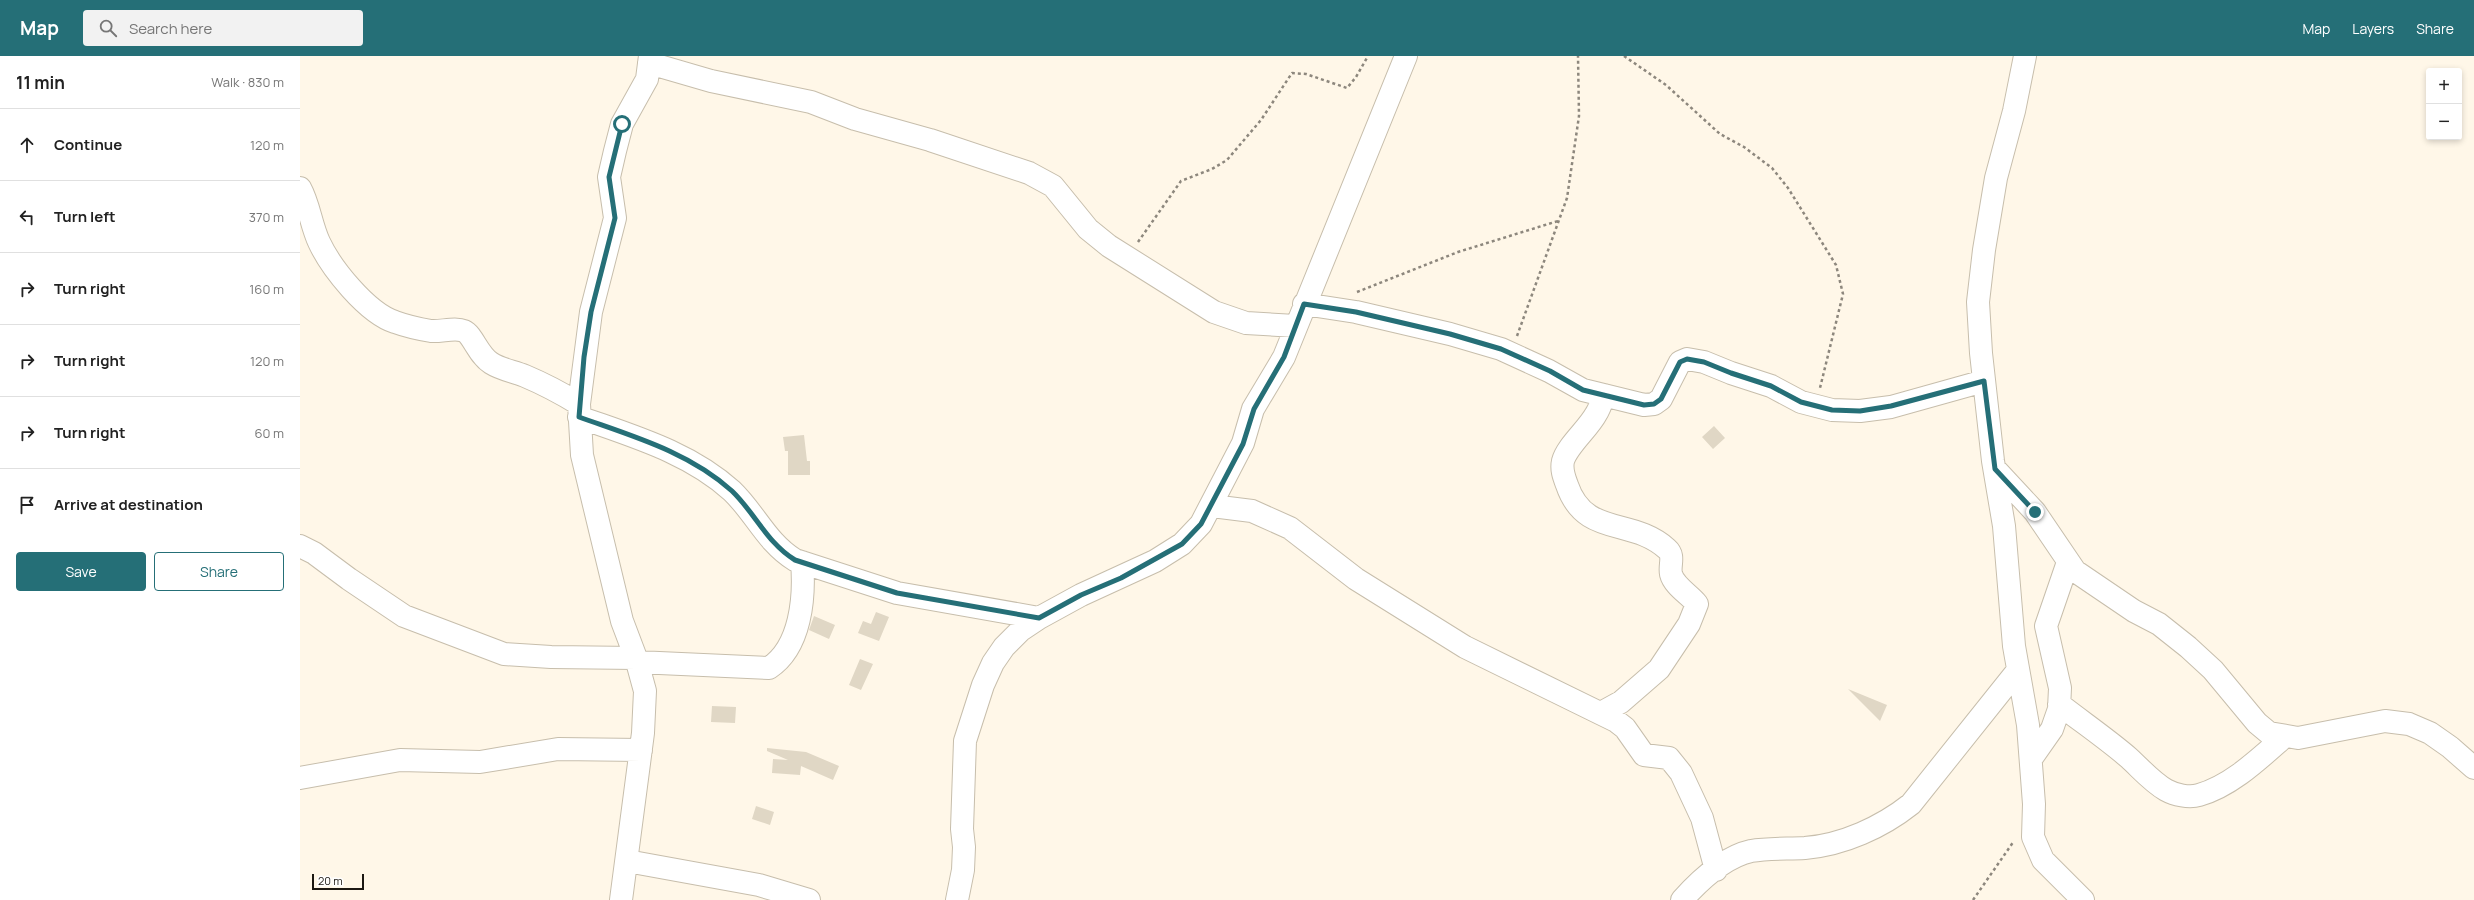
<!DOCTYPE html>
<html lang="en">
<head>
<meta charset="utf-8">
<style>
  :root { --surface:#fff; --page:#f2f2f2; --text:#222; --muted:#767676; --line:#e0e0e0; --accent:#256f77 }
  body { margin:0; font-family:Manrope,sans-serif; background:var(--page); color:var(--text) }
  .controls { position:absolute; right:12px; top:12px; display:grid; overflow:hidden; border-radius:4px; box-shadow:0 2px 6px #0003 }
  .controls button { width:36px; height:36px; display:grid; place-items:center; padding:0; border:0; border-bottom:1px solid var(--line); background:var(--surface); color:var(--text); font:20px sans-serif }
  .scale { position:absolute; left:12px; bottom:10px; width:52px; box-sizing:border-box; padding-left:4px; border:2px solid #1c1812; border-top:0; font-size:11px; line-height:14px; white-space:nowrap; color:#1c1812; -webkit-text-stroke:3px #fff; paint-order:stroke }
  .stop { position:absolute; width:12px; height:12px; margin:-9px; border:3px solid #256f77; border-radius:50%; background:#fff }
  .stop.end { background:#256f77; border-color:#fff; box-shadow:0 1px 4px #0008 }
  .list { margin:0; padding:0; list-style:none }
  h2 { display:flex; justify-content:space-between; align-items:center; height:52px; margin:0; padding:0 16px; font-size:17px }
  h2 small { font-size:13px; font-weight:400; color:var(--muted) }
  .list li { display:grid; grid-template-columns:26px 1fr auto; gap:12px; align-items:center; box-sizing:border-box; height:72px; padding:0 16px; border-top:1px solid var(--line) }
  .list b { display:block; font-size:15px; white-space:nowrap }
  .list em { font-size:13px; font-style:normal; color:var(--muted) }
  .actions { display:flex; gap:8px; padding:12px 16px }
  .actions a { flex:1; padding:9px 0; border:1px solid var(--accent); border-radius:4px; text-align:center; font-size:14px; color:var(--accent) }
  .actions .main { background:var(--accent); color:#fff }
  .icon { flex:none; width:22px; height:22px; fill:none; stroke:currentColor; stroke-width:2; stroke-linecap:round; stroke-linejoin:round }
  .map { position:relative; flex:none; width:2174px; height:844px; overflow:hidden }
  header { display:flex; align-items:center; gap:24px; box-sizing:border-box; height:56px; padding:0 20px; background:var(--accent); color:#fff }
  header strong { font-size:19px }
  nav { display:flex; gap:22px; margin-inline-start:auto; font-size:14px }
  .search { width:280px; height:36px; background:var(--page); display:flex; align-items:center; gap:10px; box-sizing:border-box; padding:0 14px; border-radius:4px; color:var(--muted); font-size:15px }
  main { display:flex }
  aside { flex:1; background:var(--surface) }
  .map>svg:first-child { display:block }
  .building { fill:#e0d7c5 }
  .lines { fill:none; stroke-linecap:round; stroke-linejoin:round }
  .minor-casing { stroke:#c7beac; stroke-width:24 }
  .path { stroke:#8d877d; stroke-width:2.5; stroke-dasharray:3 3; stroke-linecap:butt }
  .minor { stroke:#fff; stroke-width:22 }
  .route { stroke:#256f77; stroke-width:5 }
</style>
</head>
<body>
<header>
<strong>Map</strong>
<div class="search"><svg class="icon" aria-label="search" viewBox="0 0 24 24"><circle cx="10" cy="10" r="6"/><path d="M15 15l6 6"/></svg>Search here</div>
<nav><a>Map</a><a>Layers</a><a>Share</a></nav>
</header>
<main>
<aside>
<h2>11 min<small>Walk · 830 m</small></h2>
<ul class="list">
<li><svg class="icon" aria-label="ahead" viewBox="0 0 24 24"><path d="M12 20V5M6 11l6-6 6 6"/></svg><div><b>Continue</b></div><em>120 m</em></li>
<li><svg class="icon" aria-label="left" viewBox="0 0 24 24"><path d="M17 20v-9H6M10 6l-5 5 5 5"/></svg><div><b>Turn left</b></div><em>370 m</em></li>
<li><svg class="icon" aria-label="right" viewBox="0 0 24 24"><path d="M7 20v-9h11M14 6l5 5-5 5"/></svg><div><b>Turn right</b></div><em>160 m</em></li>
<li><svg class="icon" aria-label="right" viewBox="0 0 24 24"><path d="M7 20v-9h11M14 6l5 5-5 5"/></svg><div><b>Turn right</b></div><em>120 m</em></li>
<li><svg class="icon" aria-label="right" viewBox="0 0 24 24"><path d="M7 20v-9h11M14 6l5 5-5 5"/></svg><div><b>Turn right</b></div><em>60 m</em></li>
<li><svg class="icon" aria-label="arrive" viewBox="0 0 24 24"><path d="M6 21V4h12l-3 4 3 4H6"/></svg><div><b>Arrive at destination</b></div></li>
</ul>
<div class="actions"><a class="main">Save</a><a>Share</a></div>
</aside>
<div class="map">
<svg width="2174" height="844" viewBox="0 0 2174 844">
  <rect width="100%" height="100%" fill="#fff7e8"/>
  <path class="building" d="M1414,370L1425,382L1413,393L1402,381Z
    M504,379L507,405H510V419H488V395H485L483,381Z
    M576,556L589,561L579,585L558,577L563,565L571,568Z
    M514,560L535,569L529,583L509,574Z
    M560,603L573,608L561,634L549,629Z
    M1548,633L1587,649L1580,665Z
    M412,650L436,651L435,667L411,666Z
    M467,692L506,696L539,710L533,724L501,710L500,719L472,717L473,703L488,704L467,695Z
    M456,750L474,756L470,769L452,763Z"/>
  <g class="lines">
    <g class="minor-casing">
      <path id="minor" d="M1725,0L1714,55L1696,122L1684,194L1678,246L1681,297L1693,405L1704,470L1714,590L1728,669L1734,748L1733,781L1743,804L1783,844
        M349,7L411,25L511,46L555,63L630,84L729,117L753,130L788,173L809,190L914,256L946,267L995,270
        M0,132C9,148 11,169 19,186C31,212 67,257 95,266C106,270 119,273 131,275C141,276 155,271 164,275C173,279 178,299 191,307C202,314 213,315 225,320C244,328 261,337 279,348
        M1004,248L1056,256L1150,278L1201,293L1249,315L1283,334L1344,349L1354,348L1361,343L1380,306L1387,303L1404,306L1431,317L1471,330L1501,346L1532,354L1560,355L1591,351L1684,325
        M279,361C332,380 389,396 432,435C455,457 467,487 495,504L597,537L739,562
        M1695,413L1735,456L1775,515L1834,555L1859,568L1888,591L1913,614L1957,667L1969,677L1998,682L2085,665L2109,668L2130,677L2150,691L2174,712
        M912,450L952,455L990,472L1056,523L1165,591L1316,665L1325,672L1344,699L1369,702L1381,717L1402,762L1416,814
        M0,490L14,497L49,523L104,560L204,598L251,601L336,602
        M337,606L469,612C501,591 505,541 502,506
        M1759,648C1782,666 1807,683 1829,702C1841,713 1852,726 1866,734C1875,739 1889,742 1899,739C1931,730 1959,703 1984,681
        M1301,657L1321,646L1359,613L1389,568L1397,548C1390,539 1374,530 1371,518C1369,509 1375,500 1367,493C1332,461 1285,482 1267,429C1264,421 1261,414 1263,405C1267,390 1288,373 1296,358C1300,352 1302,345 1304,339
        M1731,703L1752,673L1759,653L1760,632L1746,570L1768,506
        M0,722L100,704L180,706L258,693L341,694
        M327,805L459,829L509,844
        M321,844L343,677L345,635L336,602L322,565L282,399L279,348L291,256L315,162L309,121L315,95L322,68L347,23L350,0
        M657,844L663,814L664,791L662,773L665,685L683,629L693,607L704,591L721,574L739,562L781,539L855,505L882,488L901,468L943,387L953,353L984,301L1106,0
        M1382,844C1399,825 1424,801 1451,795C1468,792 1487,793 1505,792C1543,789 1582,771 1611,748L1718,614"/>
    </g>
    <path class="path" d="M1324,0L1366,29L1420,78L1444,91L1472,112L1488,132L1536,209L1543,238L1520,332
      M838,186L881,125L912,113L927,104L961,64L992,17L1006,18L1047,32L1056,21L1068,0
      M1057,236L1158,196L1258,165
      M1217,280L1267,142L1279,60L1278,0
      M1673,844L1714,785"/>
    <use href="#minor" class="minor"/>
  </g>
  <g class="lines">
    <path class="route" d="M322,68L309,121L315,162L291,256L284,301L279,361C332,380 389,396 432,435C455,457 467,487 495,504L597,537L739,562L781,539L821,522L882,488L901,468L943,388L954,353L984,301L1004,248L1056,256L1150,278L1201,293L1250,315L1283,334L1344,349L1354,348L1361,343L1380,306L1387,303L1404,306L1431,317L1471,330L1501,346L1532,354L1560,355L1591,350L1684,325L1695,413L1735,456"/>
  </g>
</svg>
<div class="controls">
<button>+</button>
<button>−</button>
</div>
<div class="scale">20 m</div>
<div class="stop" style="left:322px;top:68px"></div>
<div class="stop end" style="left:1735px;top:456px"></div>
</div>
</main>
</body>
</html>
